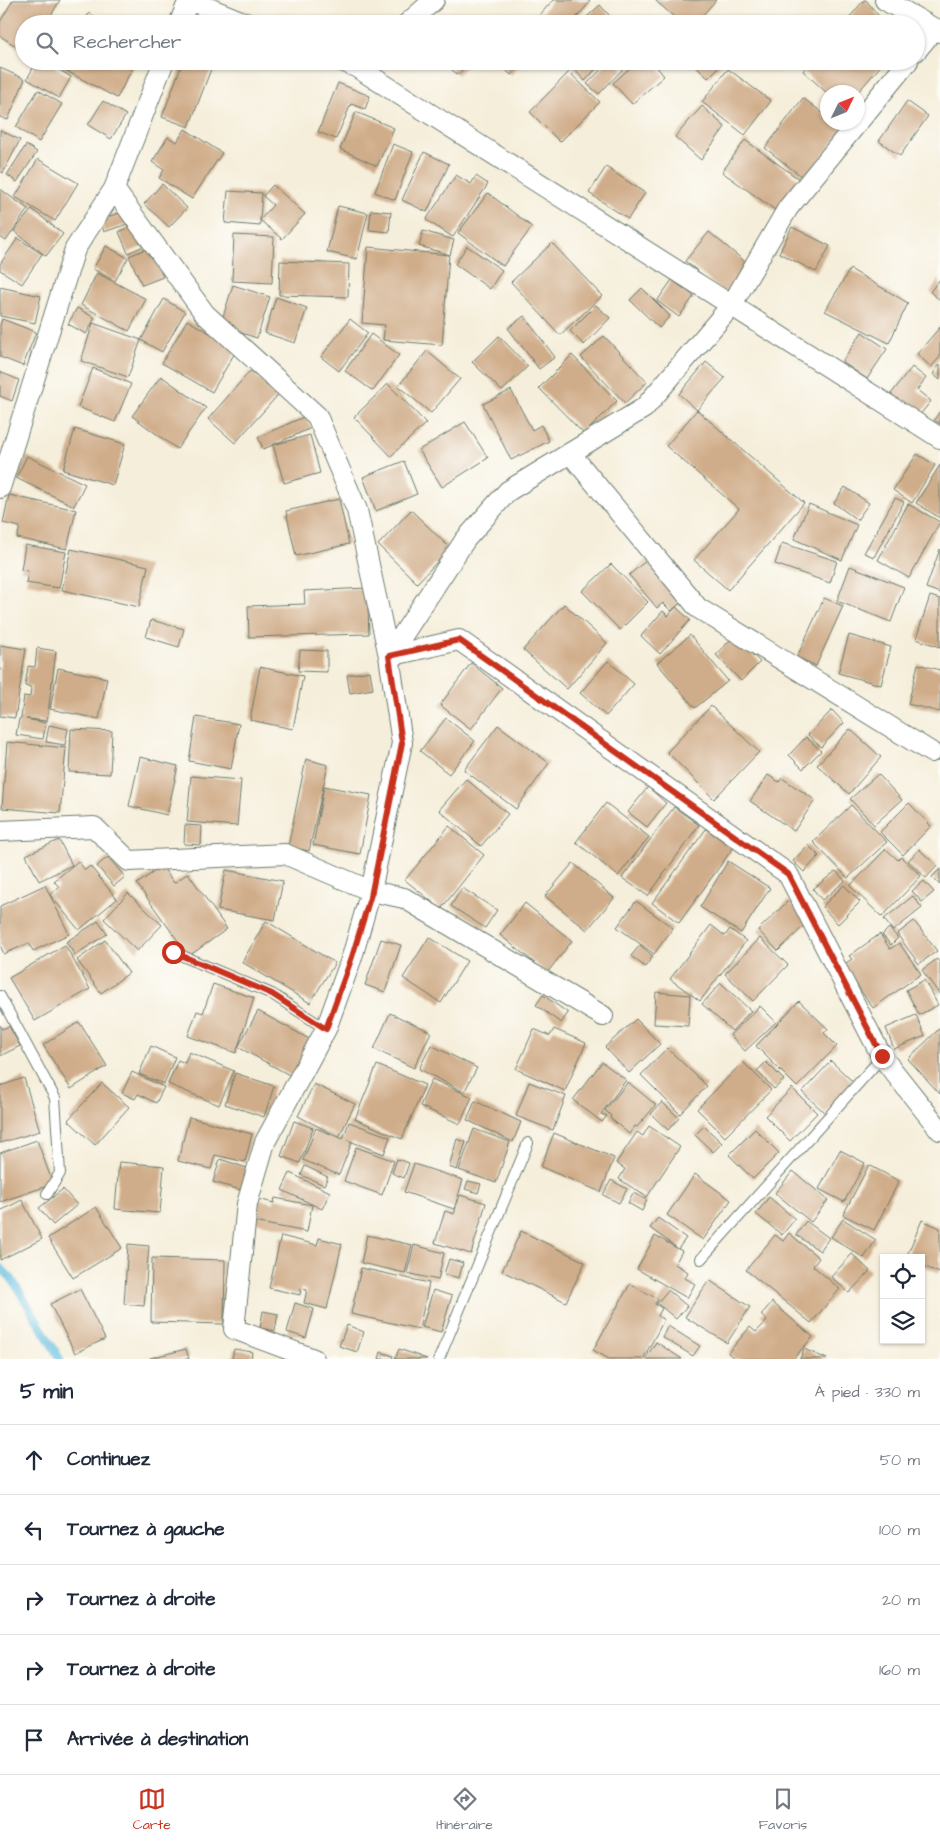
<!DOCTYPE html>
<html lang="fr">
<head>
<meta charset="utf-8">
<style>
  :root { --surface:#fff; --page:#f6f6f7; --text:#1f2937; --muted:#747a83; --line:#e0e1e3; --accent:#c8321e }
  body { margin:0; font-family:"Architects Daughter",sans-serif; background:var(--page); color:var(--text) }
  .controls { position:absolute; right:15px; bottom:15px; display:grid; overflow:hidden; border-radius:0px; box-shadow:0 1px 4px #0004 }
  .controls button { width:45px; height:45px; display:grid; place-items:center; padding:0; border:0; border-bottom:1px solid var(--line); background:var(--surface); color:var(--text); font:25px sans-serif }
  .compass { position:absolute; left:820px; top:85px; width:45px; height:45px; border-radius:50%; background:var(--surface); box-shadow:0 1px 4px #0004; rotate:47deg }
  .stop { position:absolute; width:15px; height:15px; margin:-11px; border:4px solid #c8321e; border-radius:50%; background:#fff }
  .stop.end { background:#c8321e; border-color:#fff; box-shadow:0 1px 5px #0008 }
  .list { margin:0; padding:0; list-style:none }
  h2 { display:flex; justify-content:space-between; align-items:center; height:65px; margin:0; padding:0 20px; font-size:21px }
  h2 small { font-size:16px; font-weight:400; color:var(--muted) }
  .list li { display:grid; grid-template-columns:32px 1fr auto; gap:15px; align-items:center; box-sizing:border-box; height:70px; padding:0 20px; border-top:1px solid var(--line) }
  .list b { display:block; font-size:19px; white-space:nowrap }
  .list em { font-size:16px; font-style:normal; color:var(--muted) }
  .icon { flex:none; width:28px; height:28px; fill:none; stroke:currentColor; stroke-width:2; stroke-linecap:round; stroke-linejoin:round }
  .map { position:relative; flex:none; width:940px; height:1359px; overflow:hidden }
  .search { position:absolute; background:var(--surface); box-shadow:0 1px 4px #0004; left:15px; right:15px; top:15px; height:55px; display:flex; align-items:center; gap:12px; box-sizing:border-box; padding:0 18px; border-radius:28px; color:var(--muted); font-size:19px }
  .sheet { height:415px; background:var(--surface) }
  nav { display:flex; justify-content:space-around; align-items:center; box-sizing:border-box; height:70px; border-top:1px solid var(--line); background:var(--surface); font-size:14px; color:var(--muted) }
  nav a { display:grid; justify-items:center; gap:2px }
  nav .on { color:var(--accent) }
  .map>svg:first-child { display:block }
  .lines { fill:none; stroke-linecap:round; stroke-linejoin:round }
  .stream { stroke:#60bedf; stroke-width:8 }
  .building { fill:#d0ad8a }
  .lane-casing { stroke:#6a7b6e; stroke-width:12 }
  .street-casing { stroke:#6a7b6e; stroke-width:22 }
  .lane { stroke:#fff; stroke-width:10 }
  .street { stroke:#fff; stroke-width:20 }
  .route { stroke:#c8321e; stroke-width:6 }
</style>
</head>
<body>
<div class="map">
<svg width="940" height="1359" viewBox="0 0 940 1359">
  <rect width="100%" height="100%" fill="#fdfcf7"/>
  <filter id="ink" filterUnits="userSpaceOnUse"><feTurbulence type="fractalNoise" baseFrequency=".02" numOctaves="2"/><feDisplacementMap in="SourceGraphic" scale="10" xChannelSelector="R" yChannelSelector="G"/><feConvolveMatrix kernelMatrix="1 2 1 2 8 2 1 2 1" color-interpolation-filters="sRGB"/></filter>
  <filter id="wash" filterUnits="userSpaceOnUse"><feTurbulence type="fractalNoise" baseFrequency=".0096" numOctaves="4" result="noise"/><feDisplacementMap in="SourceGraphic" scale="20" xChannelSelector="R" yChannelSelector="G"/><feGaussianBlur stdDeviation="1.12" result="paint"/><feColorMatrix in="noise" values="0 0 0 0 0 0 0 0 0 0 0 0 0 0 0 0 0 1.4 0 .05"/><feComposite in="paint" operator="in"/></filter>
  <g filter="url(#wash)">
    <rect width="100%" height="100%" fill="#f5eeda"/>
    <g class="lines">
      <path class="stream" d="M0,1267L12,1279L60,1359"/>
    </g>
    <g id="blocks">
      <path class="building" d="M13,0H60L46,24H24V51L0,36V22Z
        M553,0H587L590,2L571,24H545L538,17Z
        M655,0H716L695,24H682Z
        M864,0H866L885,24H844Z
        M600,5L617,24H579Z
        M89,13L109,24H84Z
        M503,14L514,24H494Z
        M37,61H45L71,77L59,98L27,79Z
        M65,61H136L117,98L61,68Z
        M183,61H214L189,127L162,117Z
        M442,61H470L458,75Z
        M496,61H523L511,75Z
        M579,61H603L585,81L573,68Z
        M609,61H615L623,69L599,94L587,84Z
        M638,61H652L664,76L632,104L613,83Z
        M690,61H725L708,78Z
        M811,61H885L858,92H828V94L803,71Z
        M0,68L25,79L8,120L0,117Z
        M728,69L771,101L745,135L702,102Z
        M569,72L600,102L560,142L530,112Z
        M338,83L370,96L365,109L351,104L336,139L318,132Z
        M38,90L62,104L39,142L16,127Z
        M803,98L828,117V122H835L843,129L805,179L765,148Z
        M103,101L126,115L111,139L88,125Z
        M907,101L928,116L900,156L879,141Z
        M702,106L725,127L701,160L675,137Z
        M356,112L394,128L377,166L340,149Z
        M185,129L222,153L192,199L159,178L164,170L152,162L168,137L177,142Z
        M0,130L20,140L3,173L0,171Z
        M745,140L800,180L778,212L722,172Z
        M393,144L413,152L395,200L375,192Z
        M26,145L37,152L17,182L7,175Z
        M424,152L449,164L427,212L402,200Z
        M38,159L78,183L55,221L15,197Z
        M606,167L645,193L628,219L589,193Z
        M456,175L471,184L476,176L488,184L453,237L426,220Z
        M162,184L187,208L169,227L144,204Z
        M273,185L305,214L282,239L260,220V226L225,223L228,191L262,193L260,220L273,205L263,196Z
        M0,189L28,209L6,241L0,237Z
        M488,193L532,227L503,266L458,233Z
        M338,206L368,213L357,259L327,252Z
        M32,209L63,234L46,256L14,231Z
        M371,210L391,212L389,232L369,230Z
        M126,211L130,223L104,232L100,219Z
        M138,223L148,244L128,253L119,232Z
        M792,227L830,246L816,272L779,253Z
        M423,231L454,240L450,255L419,246Z
        M709,232L749,265L725,293L685,261Z
        M234,235L274,237L272,283L232,281Z
        M18,238L42,254L22,284L0,270V264Z
        M552,243L602,296L560,335L511,282Z
        M106,246L128,258L115,281L93,269Z
        M467,246L502,270L490,289L455,264Z
        M151,247L163,277L142,285L129,256Z
        M368,247L449,255L442,345L383,340L385,325L362,323Z
        M280,261L349,264L348,297L279,295Z
        M850,269L908,303L889,343L825,311Z
        M97,273L146,299L129,331L81,305Z
        M940,279V300L930,292Z
        M672,280L694,296L679,317L657,301Z
        M233,285L270,297L257,338L220,326Z
        M0,287L41,296L35,323L0,316Z
        M642,288L670,316L659,328L630,300Z
        M276,297L307,308L295,343L265,333Z
        M164,299L185,312L162,352L141,340Z
        M596,305L610,318L584,345L570,331Z
        M77,308L95,318L86,334L68,324Z
        M524,316L555,357L539,369L508,328Z
        M2,319L36,332L23,366L0,357V325Z
        M350,319L368,333L339,371L321,357Z
        M187,320L237,349L212,392L162,363Z
        M93,323L141,340L128,377L81,361Z
        M940,327V357L931,367L917,354Z
        M862,332L887,349L867,379L842,362Z
        M371,334L399,355L373,391L345,371Z
        M499,336L528,366L502,391L472,362Z
        M604,336L647,382L625,403L581,357Z
        M427,351L460,379L431,413L398,386Z
        M572,355L617,401L584,434L539,388Z
        M706,362L725,378L697,410L804,503L728,590L694,560L739,509L666,446L697,410L679,394Z
        M940,364V380L933,374Z
        M912,367L926,378L917,390L931,401L919,416L891,394Z
        M93,368L131,384L115,422L78,407Z
        M250,371L278,395L235,443L208,419Z
        M0,372L19,380L12,401L0,396Z
        M161,376L206,408L177,449L132,416Z
        M388,384L426,423L391,456L354,417Z
        M511,390L532,430L541,425L549,441L511,460L483,404Z
        M940,411V424L934,420Z
        M306,416L311,428L273,445L310,435L320,473L284,483L273,445L263,449L258,437Z
        M465,422L488,458L442,487L419,450Z
        M75,429L125,444L113,485L63,470Z
        M917,454L935,465L912,503L893,490Z
        M27,456L85,484L74,506L16,478Z
        M404,461L417,494L376,511L363,477Z
        M940,465V518L916,503Z
        M845,487L869,503L857,520L834,503Z
        M9,495L76,510L67,549L17,538L20,527L3,523Z
        M895,498L904,502L874,557L864,553Z
        M339,499L349,544L296,556L286,511Z
        M809,504L857,525L842,560L794,539Z
        M908,504L940,522L909,578L878,560Z
        M411,510L450,548L417,583L378,545Z
        M782,543L837,561L830,583L775,564Z
        M25,545L66,552L59,588L26,583L28,571L21,570Z
        M71,549L148,566L139,607L62,590Z
        M940,549V593L926,588Z
        M648,559L683,601L671,611L663,603L657,608L629,575Z
        M611,564L648,602L620,630L582,591Z
        M850,566L904,587L891,622L837,601Z
        M367,588L369,634L249,637L248,606L305,604L304,591Z
        M930,596L940,599V647L916,639Z
        M824,598L843,606L816,666L797,657Z
        M564,604L607,643L567,689L523,650Z
        M676,607L690,620L660,654L641,636L663,611L668,616Z
        M151,620L184,629L179,647L146,637Z
        M690,635L728,681L695,708L657,663Z
        M849,635L891,647L881,685L838,673Z
        M734,636L760,662L741,681L716,655Z
        M0,645L26,649L15,718L0,716Z
        M37,648L56,651L47,721L26,719L46,723L43,739L16,735L19,719L21,718L24,696L30,697L31,687L25,686L28,666L35,667Z
        M300,650L327,651V672L298,671Z
        M608,661L634,684L606,716L580,693Z
        M471,663L502,688L471,729L440,705Z
        M918,664L940,670V712L908,704Z
        M260,667L303,676L293,729L250,720Z
        M58,668L107,678L99,719L50,709Z
        M370,671L373,689L350,693L347,675Z
        M711,706L759,752L714,799L667,752Z
        M832,710L844,723L821,747L808,735Z
        M196,717L239,724L231,769L189,761Z
        M446,718L475,741L449,774L420,751Z
        M49,725L68,729L65,745L46,742Z
        M498,725L549,763L516,809L464,770Z
        M71,729L112,731L110,774L69,772Z
        M850,729L881,757L849,794L817,765Z
        M806,737L821,751L803,769L789,755Z
        M7,742L66,748L60,813L2,808Z
        M140,757L178,766L167,815L129,806Z
        M306,759L328,765L309,851L288,847Z
        M878,774L902,800L874,825L850,799Z
        M768,775L779,782L782,778L815,800L794,831L750,801Z
        M191,776L241,780L237,826L187,822Z
        M466,779L508,814L481,846L439,810Z
        M324,786L371,795L360,854L313,845Z
        M648,787L666,803L647,827L628,812Z
        M606,803L649,837L618,876L576,842Z
        M909,803L931,826L903,855L880,832Z
        M851,805L887,842L848,878L813,842Z
        M674,807L699,825L648,896L622,878Z
        M185,825L202,826L201,845L184,844Z
        M449,826L484,855L441,909L405,880Z
        M706,829L733,848L679,923L652,903Z
        M59,840L72,865L39,881L26,855Z
        M808,845L819,856L804,872L793,861Z
        M886,849L898,860L901,857L921,876L882,917L850,886Z
        M919,849L937,866L926,878L908,861Z
        M108,857L125,877L114,886L97,866Z
        M78,861L85,870L90,866L117,899L79,930L50,895L59,887L54,881Z
        M728,861L770,888L741,933L700,907Z
        M573,863L614,898L587,930L545,896Z
        M162,866L174,883L188,873L227,929L189,956L137,884Z
        M940,869V885L932,877Z
        M226,870L283,881L275,920L218,910Z
        M836,871L845,881L822,900L813,889Z
        M924,881L934,892L922,902L912,891Z
        M45,885L69,934L33,951L29,943L4,954L0,945V906Z
        M844,885L860,902L838,924L822,907Z
        M462,888L497,910L485,928L451,906Z
        M128,893L162,925L137,951L104,919Z
        M913,896L922,908L893,931L884,919Z
        M636,901L673,928L654,954L617,927Z
        M788,901L808,922L778,951L758,930Z
        M525,903L572,941L547,973L500,935Z
        M98,921L107,934L75,955L66,942Z
        M266,921L335,963L310,1003L242,962Z
        M914,921L937,951L919,964L897,934Z
        M711,925L725,936L730,929L746,941L700,1001L670,979Z
        M889,928L898,938L891,945L882,935Z
        M880,934L890,949L899,943L921,974L873,1008L843,965L852,959L849,956Z
        M429,937L467,961L441,1003L403,978Z
        M760,938L788,965L753,1001L725,974Z
        M381,939L401,945L385,992L365,985Z
        M105,940L129,973L101,993L77,960Z
        M65,945L90,989L35,1021L9,978Z
        M640,945L653,956L645,967L631,956Z
        M937,959L940,963V995L922,970Z
        M924,980L938,1005L919,1015L906,990Z
        M721,983L751,1011L732,1031L702,1004Z
        M213,984L254,998L236,1053L188,1036L197,1011L203,1013Z
        M656,992L690,995L688,1026L654,1024Z
        M543,995L568,1013L561,1023L536,1005Z
        M799,1001L828,1029L824,1033L837,1046L797,1087L756,1046Z
        M760,1006L776,1022L745,1051L730,1035Z
        M258,1011L313,1041L293,1077L238,1047Z
        M390,1013L431,1032L414,1068L374,1049Z
        M916,1015L925,1036L894,1049L886,1028Z
        M636,1019L660,1044L629,1073L605,1047Z
        M79,1022L107,1066L71,1089L43,1045Z
        M0,1025L2,1029L9,1026L20,1046L0,1056Z
        M940,1028V1094L908,1059Z
        M534,1029L550,1036L554,1029L586,1043L565,1091L516,1069Z
        M431,1045L477,1068L464,1092L419,1069Z
        M151,1046L175,1057L164,1084L139,1074Z
        M667,1048L707,1086L680,1114L641,1075Z
        M189,1052L234,1071L219,1105L168,1084L178,1060L185,1063Z
        M831,1061L853,1082L825,1113L802,1092Z
        M602,1062L626,1080L601,1114L607,1116L602,1122L573,1100Z
        M743,1062L771,1090L725,1137L697,1109Z
        M766,1062L784,1080L774,1089L757,1071Z
        M377,1065L425,1085L402,1139L355,1119Z
        M132,1072L164,1087L156,1103L138,1094L135,1099L122,1093Z
        M235,1073L274,1086L264,1117L225,1104Z
        M24,1078L40,1131L0,1143V1086Z
        M432,1079L472,1097L460,1124L420,1106Z
        M529,1082L566,1096L553,1130L516,1116Z
        M628,1082L656,1105L637,1127L635,1126L629,1134L610,1118L611,1116L605,1110Z
        M102,1083L129,1107L95,1145L68,1120Z
        M314,1084L355,1104L339,1137L298,1116Z
        M792,1088L817,1113L790,1141L765,1116Z
        M475,1101L521,1122L513,1142L467,1120Z
        M662,1102L679,1118L668,1130L651,1114Z
        M189,1117L252,1134L245,1162L215,1155L211,1169L178,1161Z
        M294,1121L313,1128L300,1163L281,1156Z
        M349,1122L390,1137L384,1154L347,1140L352,1142L339,1175L303,1160L316,1128L343,1139Z
        M649,1126L680,1147L647,1197L619,1179L625,1169L616,1163L637,1132L643,1136Z
        M704,1126L722,1143L713,1152L695,1135Z
        M474,1129L510,1142L496,1183L459,1170Z
        M755,1129L779,1153L753,1179L729,1155Z
        M554,1133L614,1158L601,1192L541,1167Z
        M457,1139L466,1142L457,1170L449,1167Z
        M37,1140L53,1184L0,1202V1153Z
        M356,1147L394,1161L382,1195L344,1181Z
        M840,1150L865,1163L844,1202L819,1189Z
        M220,1159L250,1169L244,1191L213,1182Z
        M397,1159L409,1163L404,1178L392,1173Z
        M119,1162L164,1166L160,1213L115,1209Z
        M414,1164L463,1180L454,1209L404,1192Z
        M869,1165L899,1181L874,1230L843,1215Z
        M305,1166L328,1177L324,1185L301,1175Z
        M793,1171L828,1200L811,1222L775,1193Z
        M290,1173L330,1192L322,1209L282,1190Z
        M695,1174L731,1200L703,1240L667,1215Z
        M611,1180L627,1189L619,1203L603,1195Z
        M468,1181L481,1184L478,1193L465,1189Z
        M63,1189L77,1205L53,1225L39,1208Z
        M633,1193L647,1200L642,1211L628,1203Z
        M460,1195L486,1203L471,1254L435,1243L445,1211L454,1214Z
        M769,1197L795,1219L782,1235L756,1214Z
        M275,1198L312,1205L307,1232L254,1222L258,1199L274,1203Z
        M22,1200L42,1239L0,1260V1211Z
        M96,1207L122,1248L73,1278L48,1238Z
        M658,1218L686,1238L678,1249L650,1228Z
        M843,1219L876,1240L864,1258L831,1237Z
        M922,1220L940,1228V1273L921,1265V1258H906Z
        M806,1221L829,1238L820,1251L796,1235Z
        M521,1231L585,1262L566,1302L502,1271Z
        M789,1233L819,1258L813,1266L840,1289L811,1323L746,1270L775,1235L783,1241Z
        M367,1235L412,1245L405,1273L361,1263Z
        M281,1236L317,1245L319,1238L342,1244L327,1309L304,1303L307,1290L301,1288L300,1295L269,1288Z
        M655,1236L682,1251L675,1264L688,1272L685,1278L695,1284L687,1298L637,1269Z
        M128,1244L149,1246L144,1306L124,1304Z
        M414,1245L444,1253L438,1280L407,1273Z
        M852,1254L870,1271L849,1293L831,1277Z
        M152,1258L225,1260L224,1324L151,1322Z
        M449,1259L463,1263L459,1278L444,1274Z
        M361,1268L429,1283L419,1329L351,1314Z
        M709,1280L750,1307L727,1343L685,1317Z
        M630,1284L658,1299L655,1304L662,1308L658,1316L664,1320L643,1359H609L593,1350Z
        M80,1289L105,1339L75,1353L50,1304Z
        M433,1290L452,1296L441,1332L422,1327Z
        M668,1290L687,1306L676,1319L657,1303Z
        M772,1302L813,1337L793,1359H735L728,1353L750,1327L756,1332L767,1321L761,1315Z
        M295,1303L314,1309L306,1338L287,1332Z
        M263,1311L278,1314L275,1331L260,1328Z
        M347,1325L364,1332L357,1352L339,1346Z
        M668,1326L700,1346L693,1356L662,1337Z
        M656,1342L682,1359H645Z
        M186,1349L189,1359H150V1358Z
        M234,1349L252,1352L251,1359H232Z
        M399,1349L427,1359H395Z
        M804,1349L827,1359H800Z
        M381,1352L393,1356L392,1359H379Z"/>
    </g>
  </g>
  <g filter="url(#ink)">
    <use href="#blocks" fill-opacity="0" stroke="#6a7b6e" stroke-width="1"/>
    <g class="lines">
      <g class="lane-casing">
        <path id="lane" d="M173,952L272,994L326,1029
          M0,996L55,1098L60,1173L47,1194
          M701,1259L882,1057
          M439,1359L528,1143"/>
      </g>
      <g class="street-casing">
        <path id="street" d="M189,0L248,24
          M885,0L940,32
          M179,24L189,0
          M407,24L434,0
          M916,51L935,28
          M342,61L358,68L940,438
          M114,189L205,314L317,416L357,510L389,656L402,743L371,891L352,957L326,1029L265,1142L247,1204L234,1329L314,1359
          M570,453L698,608L931,752
          M0,488L75,249L114,189L164,61
          M389,656L465,540L508,491L644,408L731,306L788,208L908,61
          M389,656L459,640L788,874L882,1057L940,1130
          M0,831L94,827L129,861L285,854L371,891L404,898L603,1016"/>
      </g>
      <use href="#lane" class="lane"/>
      <use href="#street" class="street"/>
    </g>
  </g>
  <g class="lines" filter="url(#ink)">
    <path class="route" d="M173,952L272,994L326,1029L352,957L372,891L402,743L389,656L459,640L788,874L882,1056"/>
  </g>
</svg>
<div class="controls">
<button><svg class="icon" aria-label="locate" viewBox="0 0 24 24"><circle cx="12" cy="12" r="6"/><path d="M12 2v4M12 18v4M2 12h4M18 12h4"/></svg></button>
<button><svg class="icon" aria-label="layers" viewBox="0 0 24 24"><path d="M12 4l9 5-9 5-9-5zM3 14l9 5 9-5"/></svg></button>
</div>
<svg class="compass" viewBox="-18 -18 36 36"><path d="M0-13l5 13h-10z" fill="#e53935"/><path d="M0 13l5-13h-10z" fill="#747a83"/></svg>
<div class="stop" style="left:173px;top:952px"></div>
<div class="stop end" style="left:882px;top:1056px"></div>
<div class="search"><svg class="icon" aria-label="search" viewBox="0 0 24 24"><circle cx="10" cy="10" r="6"/><path d="M15 15l6 6"/></svg>Rechercher</div>
</div>
<section class="sheet">
<h2>5 min<small>À pied · 330 m</small></h2>
<ul class="list">
<li><svg class="icon" aria-label="ahead" viewBox="0 0 24 24"><path d="M12 20V5M6 11l6-6 6 6"/></svg><div><b>Continuez</b></div><em>50 m</em></li>
<li><svg class="icon" aria-label="left" viewBox="0 0 24 24"><path d="M17 20v-9H6M10 6l-5 5 5 5"/></svg><div><b>Tournez à gauche</b></div><em>100 m</em></li>
<li><svg class="icon" aria-label="right" viewBox="0 0 24 24"><path d="M7 20v-9h11M14 6l5 5-5 5"/></svg><div><b>Tournez à droite</b></div><em>20 m</em></li>
<li><svg class="icon" aria-label="right" viewBox="0 0 24 24"><path d="M7 20v-9h11M14 6l5 5-5 5"/></svg><div><b>Tournez à droite</b></div><em>160 m</em></li>
<li><svg class="icon" aria-label="arrive" viewBox="0 0 24 24"><path d="M6 21V4h12l-3 4 3 4H6"/></svg><div><b>Arrivée à destination</b></div></li>
</ul>
</section>
<nav>
<a class="on"><svg class="icon" aria-label="map" viewBox="0 0 24 24"><path d="M3 6l6-2 6 2 6-2v14l-6 2-6-2-6 2zM9 4v14M15 6v14"/></svg>Carte</a>
<a><svg class="icon" aria-label="directions" viewBox="0 0 24 24"><path d="M12 3l9 9-9 9-9-9zM9 14v-3h6M13 9l2 2-2 2"/></svg>Itinéraire</a>
<a><svg class="icon" aria-label="saved" viewBox="0 0 24 24"><path d="M7 4h10v16l-5-4-5 4z"/></svg>Favoris</a>
</nav>
</body>
</html>
